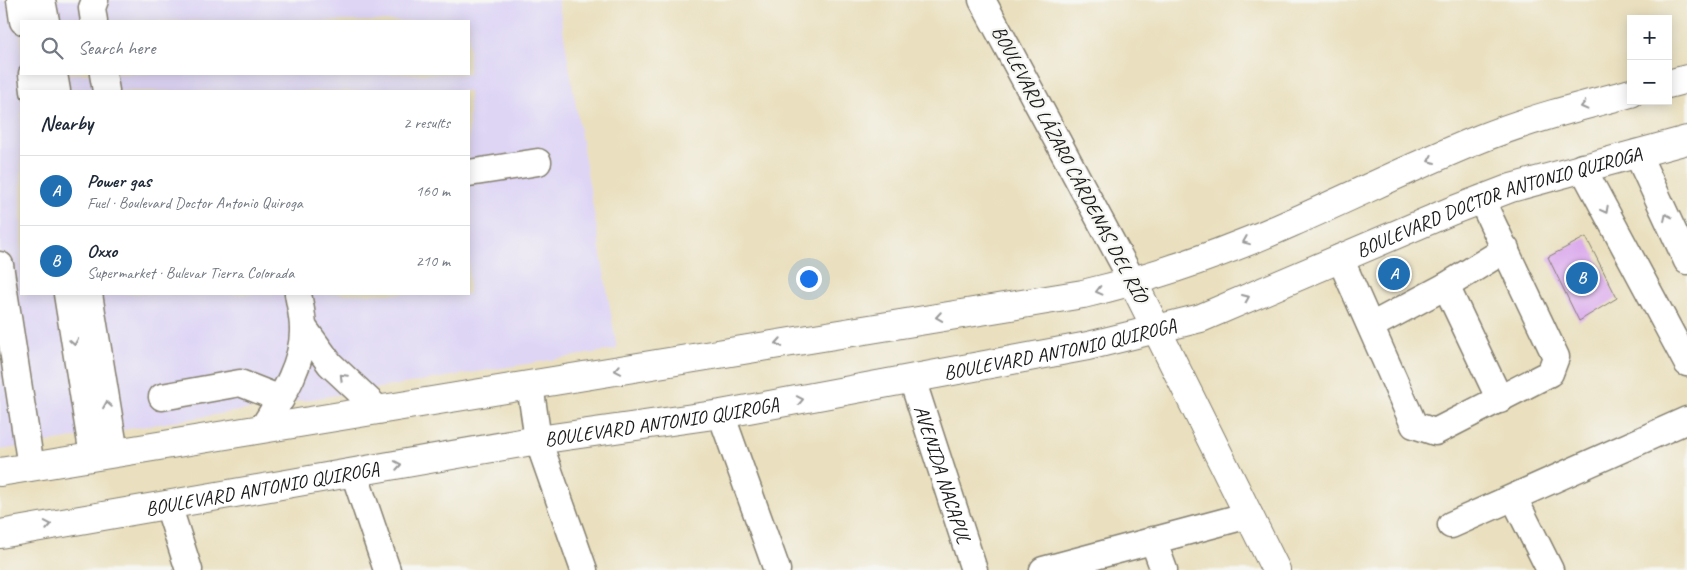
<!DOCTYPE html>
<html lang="en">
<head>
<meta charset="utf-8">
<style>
  :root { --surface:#fff; --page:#f6f6f7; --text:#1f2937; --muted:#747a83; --line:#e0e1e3; --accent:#1f6fb2 }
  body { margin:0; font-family:Caveat,sans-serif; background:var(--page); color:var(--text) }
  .controls { position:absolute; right:15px; top:15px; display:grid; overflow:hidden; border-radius:0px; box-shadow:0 2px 12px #0003 }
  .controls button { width:45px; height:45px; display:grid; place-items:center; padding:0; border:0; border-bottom:1px solid var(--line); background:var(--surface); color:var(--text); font:25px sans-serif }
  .you { position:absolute; left:808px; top:278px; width:18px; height:18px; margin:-12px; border:4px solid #fff; border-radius:50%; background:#1a73e8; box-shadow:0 0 0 8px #1a73e833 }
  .badge { display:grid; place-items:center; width:32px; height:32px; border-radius:50%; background:var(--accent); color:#fff; font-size:16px; font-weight:700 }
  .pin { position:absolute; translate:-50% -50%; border:2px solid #fff; box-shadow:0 1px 5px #0006 }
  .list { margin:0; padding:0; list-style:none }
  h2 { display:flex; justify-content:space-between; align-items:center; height:65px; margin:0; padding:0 20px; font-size:21px }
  h2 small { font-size:16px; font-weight:400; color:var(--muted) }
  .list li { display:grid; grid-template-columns:32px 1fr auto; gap:15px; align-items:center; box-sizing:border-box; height:70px; padding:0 20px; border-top:1px solid var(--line) }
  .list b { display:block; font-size:19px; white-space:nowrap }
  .list p { margin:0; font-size:16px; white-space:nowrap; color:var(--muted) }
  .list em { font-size:16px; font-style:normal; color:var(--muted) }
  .icon { flex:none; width:28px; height:28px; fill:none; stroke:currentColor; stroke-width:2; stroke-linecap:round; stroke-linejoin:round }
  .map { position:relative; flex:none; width:1687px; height:570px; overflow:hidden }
  .search { position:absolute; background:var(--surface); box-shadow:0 2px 12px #0003; left:20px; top:20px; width:450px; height:55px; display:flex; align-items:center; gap:12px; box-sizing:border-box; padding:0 18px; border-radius:0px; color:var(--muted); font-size:19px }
  .panel { position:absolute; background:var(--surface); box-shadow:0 2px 12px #0003; left:20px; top:90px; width:450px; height:205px; border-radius:0px }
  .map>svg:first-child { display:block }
  .built { fill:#ded5f5; fill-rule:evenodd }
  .building { fill:#dcaced }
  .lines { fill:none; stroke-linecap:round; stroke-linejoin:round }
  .minor-casing { stroke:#837e6e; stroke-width:29 }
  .major-casing { stroke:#837e6e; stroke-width:30 }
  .minor { stroke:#fff; stroke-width:26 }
  .major { stroke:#fff; stroke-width:28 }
  .oneway { stroke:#999 }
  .labels { text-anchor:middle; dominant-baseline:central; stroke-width:4.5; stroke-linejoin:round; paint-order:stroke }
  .street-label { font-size:20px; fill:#1c1c1c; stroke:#f6f6f2 }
</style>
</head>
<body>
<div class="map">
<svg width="1687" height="570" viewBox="0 0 1687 570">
  <rect width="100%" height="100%" fill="#f6f6f2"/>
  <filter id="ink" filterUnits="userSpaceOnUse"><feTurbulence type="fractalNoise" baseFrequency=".02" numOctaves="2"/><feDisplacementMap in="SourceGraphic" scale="10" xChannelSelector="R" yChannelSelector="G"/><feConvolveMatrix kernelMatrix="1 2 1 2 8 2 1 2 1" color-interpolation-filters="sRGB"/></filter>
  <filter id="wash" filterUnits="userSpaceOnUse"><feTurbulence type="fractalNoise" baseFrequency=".0096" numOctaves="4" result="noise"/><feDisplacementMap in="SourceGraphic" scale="20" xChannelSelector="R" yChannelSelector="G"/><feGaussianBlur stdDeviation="1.12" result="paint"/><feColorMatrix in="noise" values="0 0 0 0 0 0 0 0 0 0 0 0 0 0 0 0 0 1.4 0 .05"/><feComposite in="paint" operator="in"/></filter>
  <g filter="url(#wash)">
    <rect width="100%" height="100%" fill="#eae0bf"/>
    <path class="built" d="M0,0H558L617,349L0,450ZM21,21H469V74H21ZM21,91H469V294H21Z"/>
    <g id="blocks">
      <path class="building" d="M1586,237L1617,298L1579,321L1548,257Z"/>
    </g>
  </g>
  <g filter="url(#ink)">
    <use href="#blocks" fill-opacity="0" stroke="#837e6e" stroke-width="1"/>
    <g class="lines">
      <g class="minor-casing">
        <g id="minor">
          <path d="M20,0L23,21"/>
          <path d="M42,0L46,21"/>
          <path d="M982,0L1133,282"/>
          <path d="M94,21L92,8L95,0"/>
          <path d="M32,74L34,91"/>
          <path d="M54,74L57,91"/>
          <path d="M103,74L106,91"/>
          <path d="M1637,153L1687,261"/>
          <path d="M1582,167L1687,363"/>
          <path d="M469,173L538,162"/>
          <path d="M1340,258L1414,425L1435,432L1550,373L1556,357L1481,199"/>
          <path d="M0,265L31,467"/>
          <path d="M1446,286L1500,400"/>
          <path d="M67,294L93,456"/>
          <path d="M89,294L115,453"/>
          <path d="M1371,326L1446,286L1506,249"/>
          <path d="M304,328L330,364L379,410"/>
          <path id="s1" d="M912,379L974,570"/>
          <path d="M530,385L538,440L584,570"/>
          <path d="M162,397L240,383L281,399"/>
          <path d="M721,414L777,570"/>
          <path d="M262,429C280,400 304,364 303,329C303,317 300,305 298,294"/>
          <path d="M354,473L387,570"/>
          <path d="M1514,498L1550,570"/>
          <path d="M168,505L189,570"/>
          <path d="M1451,525L1687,420"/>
          <path d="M1153,540L1164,570"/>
          <path d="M1043,570L1249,515"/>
        </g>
      </g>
      <g class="major-casing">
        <g id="major">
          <path d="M1668,84L1687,79"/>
          <path d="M1133,282L1276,570"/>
          <path d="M0,472L1083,294C1155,277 1224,253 1291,223C1355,195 1417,164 1482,138C1530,119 1581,106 1631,93"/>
          <path id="s2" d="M0,534L538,440L721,414L1088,346L1201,318L1451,211L1511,188L1687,140"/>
        </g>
      </g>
      <use href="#minor" class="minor"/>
      <use href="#major" class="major"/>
    </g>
    <defs><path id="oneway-chevron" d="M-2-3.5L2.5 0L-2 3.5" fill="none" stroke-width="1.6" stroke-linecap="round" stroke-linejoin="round" transform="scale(1.25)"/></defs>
    <g class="oneway">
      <use href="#oneway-chevron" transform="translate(1584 106) rotate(166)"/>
      <use href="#oneway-chevron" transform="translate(1431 160) rotate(157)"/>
      <use href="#oneway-chevron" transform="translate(1605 210) rotate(62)"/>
      <use href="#oneway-chevron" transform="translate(1667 217) rotate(-115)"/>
      <use href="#oneway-chevron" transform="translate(1246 241) rotate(158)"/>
      <use href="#oneway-chevron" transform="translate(1099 291) rotate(166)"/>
      <use href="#oneway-chevron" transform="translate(1246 298) rotate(-23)"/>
      <use href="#oneway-chevron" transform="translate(939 317) rotate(171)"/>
      <use href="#oneway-chevron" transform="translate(74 342) rotate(81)"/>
      <use href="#oneway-chevron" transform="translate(779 343) rotate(170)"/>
      <use href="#oneway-chevron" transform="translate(618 370) rotate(170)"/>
      <use href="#oneway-chevron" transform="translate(343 377) rotate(-135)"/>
      <use href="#oneway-chevron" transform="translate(800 400) rotate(-11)"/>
      <use href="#oneway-chevron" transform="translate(107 405) rotate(-99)"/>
      <use href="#oneway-chevron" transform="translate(398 465) rotate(-10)"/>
      <use href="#oneway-chevron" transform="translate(48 525) rotate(-10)"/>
    </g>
  </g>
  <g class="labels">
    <g class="street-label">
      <text transform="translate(1070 164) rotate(62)">BOULEVARD LÁZARO CÁRDENAS DEL RÍO</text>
      <text stroke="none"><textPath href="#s2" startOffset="1541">BOULEVARD DOCTOR ANTONIO QUIROGA</textPath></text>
      <text stroke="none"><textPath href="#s2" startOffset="1076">BOULEVARD ANTONIO QUIROGA</textPath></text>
      <text stroke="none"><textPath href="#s2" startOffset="671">BOULEVARD ANTONIO QUIROGA</textPath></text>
      <text stroke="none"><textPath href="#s1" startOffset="100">AVENIDA NACAPUL</textPath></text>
      <text stroke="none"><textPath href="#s2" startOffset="266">BOULEVARD ANTONIO QUIROGA</textPath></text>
    </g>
  </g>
</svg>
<div class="controls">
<button>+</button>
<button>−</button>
</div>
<div class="you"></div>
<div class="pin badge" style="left:1394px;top:274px">A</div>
<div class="pin badge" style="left:1582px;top:278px">B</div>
<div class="search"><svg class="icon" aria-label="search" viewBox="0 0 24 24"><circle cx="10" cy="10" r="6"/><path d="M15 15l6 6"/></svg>Search here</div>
<section class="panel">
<h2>Nearby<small>2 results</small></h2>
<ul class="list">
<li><span class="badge">A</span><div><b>Power gas</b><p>Fuel · Boulevard Doctor Antonio Quiroga</p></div><em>160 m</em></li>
<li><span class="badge">B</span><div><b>Oxxo</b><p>Supermarket · Bulevar Tierra Colorada</p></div><em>210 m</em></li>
</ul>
</section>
</div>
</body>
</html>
